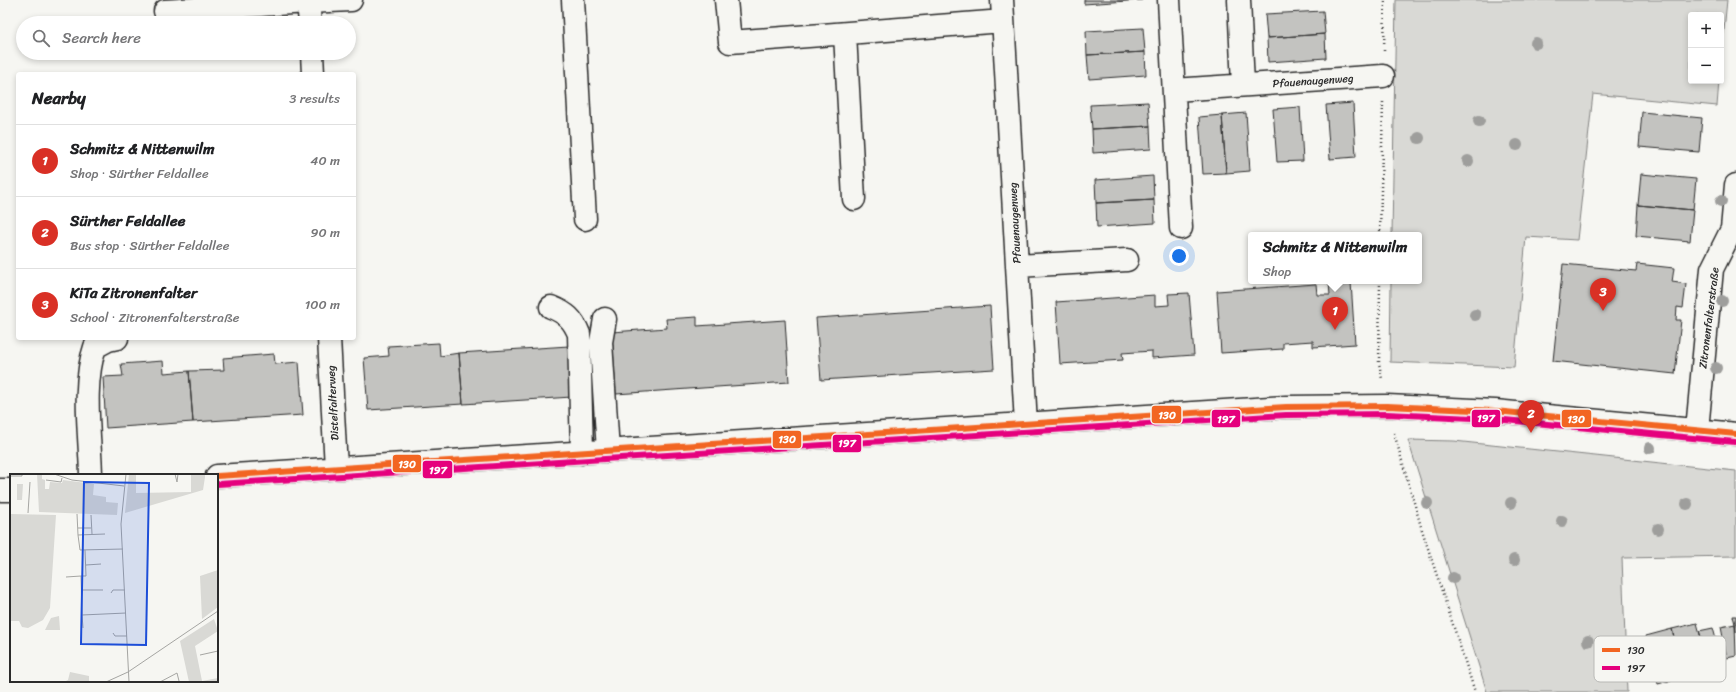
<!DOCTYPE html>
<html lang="en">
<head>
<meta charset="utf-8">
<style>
  :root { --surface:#fff; --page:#f6f6f6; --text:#202124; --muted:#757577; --line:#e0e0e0; --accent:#d93025 }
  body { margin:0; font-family:Sriracha,sans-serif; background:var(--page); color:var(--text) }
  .controls { position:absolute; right:12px; top:12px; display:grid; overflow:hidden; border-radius:4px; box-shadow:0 2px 6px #0003 }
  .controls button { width:36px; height:36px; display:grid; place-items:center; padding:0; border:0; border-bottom:1px solid var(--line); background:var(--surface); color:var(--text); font:20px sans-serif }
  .you { position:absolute; left:1179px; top:256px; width:14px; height:14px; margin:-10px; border:3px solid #fff; border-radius:50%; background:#1a73e8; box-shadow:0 0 0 6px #1a73e833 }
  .badge { display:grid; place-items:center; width:26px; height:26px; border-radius:50%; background:var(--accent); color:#fff; font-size:13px; font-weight:700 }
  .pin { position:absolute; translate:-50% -33px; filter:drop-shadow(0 1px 2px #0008) }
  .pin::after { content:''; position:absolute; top:21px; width:14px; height:12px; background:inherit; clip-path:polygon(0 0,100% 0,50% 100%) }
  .popup { position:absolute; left:1248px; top:232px; width:174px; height:52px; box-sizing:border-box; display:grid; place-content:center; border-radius:4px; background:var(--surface); filter:drop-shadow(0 1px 3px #0005); font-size:13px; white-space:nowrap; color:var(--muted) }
  .popup b { font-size:15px; color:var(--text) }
  .popup::after { content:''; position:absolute; left:50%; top:100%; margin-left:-8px; border:8px solid transparent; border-top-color:var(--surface) }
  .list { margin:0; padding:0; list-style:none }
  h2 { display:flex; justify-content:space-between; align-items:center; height:52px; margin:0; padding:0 16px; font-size:17px }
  h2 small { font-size:13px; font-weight:400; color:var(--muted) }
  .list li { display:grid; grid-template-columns:26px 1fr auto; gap:12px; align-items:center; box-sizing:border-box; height:72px; padding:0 16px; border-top:1px solid var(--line) }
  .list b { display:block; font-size:15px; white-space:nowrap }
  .list p { margin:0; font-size:13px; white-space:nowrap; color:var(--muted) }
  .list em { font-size:13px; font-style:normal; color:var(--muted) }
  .icon { flex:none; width:22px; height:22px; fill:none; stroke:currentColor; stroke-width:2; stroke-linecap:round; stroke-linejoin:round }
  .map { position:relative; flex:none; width:1736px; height:692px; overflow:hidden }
  .search { position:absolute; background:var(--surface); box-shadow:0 2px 6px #0003; left:16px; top:16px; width:340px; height:44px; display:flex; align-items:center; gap:10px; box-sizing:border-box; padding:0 14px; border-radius:22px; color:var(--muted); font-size:15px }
  .panel { position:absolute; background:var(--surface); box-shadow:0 2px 6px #0003; left:16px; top:72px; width:340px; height:268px; border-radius:4px }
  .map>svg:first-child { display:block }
  .green { fill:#d9d9d5; stroke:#828280 }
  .building { fill:#c3c3c0; stroke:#2b2b2b }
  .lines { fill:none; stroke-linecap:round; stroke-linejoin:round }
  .minor-casing { stroke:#2b2b2b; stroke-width:25 }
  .path { stroke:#2b2b2b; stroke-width:2.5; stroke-dasharray:1 3; stroke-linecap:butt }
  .minor { stroke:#f6f6f2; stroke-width:22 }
  .bus-1-casing { stroke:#f6f6f2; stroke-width:9 }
  .bus-2-casing { stroke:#f6f6f2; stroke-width:9 }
  .bus-1 { stroke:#f26522; stroke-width:6 }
  .bus-2 { stroke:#e5007d; stroke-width:6 }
  .tree { fill:#9e9e9c }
  .labels { text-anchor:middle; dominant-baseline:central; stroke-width:3.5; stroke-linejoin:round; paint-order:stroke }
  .street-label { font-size:11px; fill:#2b2b2b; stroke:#f6f6f2 }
  .inset-road { fill:none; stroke:#a5a5a2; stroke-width:1 }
  .view { fill:#1d4ed8; fill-opacity:0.15; stroke:#1d4ed8; stroke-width:2 }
  .inset-edge { fill:none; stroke:#2b2b2b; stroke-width:2 }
  .key { fill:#f6f6f2; stroke:#b9b9b6; stroke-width:1 }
  .key-label { font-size:11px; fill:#2b2b2b }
  .line-badge { stroke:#f6f6f2; stroke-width:1.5 }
  .badge-label { font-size:11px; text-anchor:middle; font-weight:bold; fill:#fff }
</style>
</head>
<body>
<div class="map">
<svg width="1736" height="692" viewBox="0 0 1736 692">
  <rect width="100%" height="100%" fill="#f6f6f2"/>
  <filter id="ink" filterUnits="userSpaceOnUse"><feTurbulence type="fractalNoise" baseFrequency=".025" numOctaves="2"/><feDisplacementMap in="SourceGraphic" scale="8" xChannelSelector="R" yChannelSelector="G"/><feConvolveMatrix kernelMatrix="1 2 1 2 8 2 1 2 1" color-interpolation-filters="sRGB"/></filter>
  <g filter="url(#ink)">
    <path class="green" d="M1396,0H1727L1721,61V15H1691V81H1719L1717,106L1593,94L1577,240L1526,237L1514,367L1390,362L1391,281H1419V235H1392Z
      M1408,440L1454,441L1736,471V556L1622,558L1627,692H1487Z"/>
    <path class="building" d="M1084,0H1142L1084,4Z
      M1323,11L1325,34L1267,38L1265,14Z
      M1143,28L1145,52L1087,55L1086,31Z
      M1325,34L1326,58L1268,62L1267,38Z
      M1145,52L1146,75L1089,79L1087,55Z
      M1148,102L1150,126L1092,129L1090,105Z
      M1353,103L1356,157L1330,159L1326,105Z
      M1300,107L1303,161L1277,162L1273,109Z
      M1642,112L1702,118L1699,152L1639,147Z
      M1246,113L1250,171L1226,173L1222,115Z
      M1222,115L1226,173L1203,174L1199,117Z
      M1150,126L1151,149L1093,153L1092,129Z
      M1641,174L1696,179L1693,210L1638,205Z
      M1153,176L1154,200L1096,203L1095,180Z
      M1154,200L1155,223L1097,227L1096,203Z
      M1638,205L1693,210L1690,241L1636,236Z
      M1563,264L1636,271L1637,264L1674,268L1672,282L1686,284L1683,308L1677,307L1676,320H1681L1675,374L1553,361Z
      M1351,282L1355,344L1313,347V341L1283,343V349L1221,353L1217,291L1316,284L1317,295H1330L1329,283Z
      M1189,293L1194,355L1152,358V351L1122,353L1123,360L1060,364L1056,302L1155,295V306L1169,305L1168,294Z
      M990,306L994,369L821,380L816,318Z
      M697,317V326L785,320L789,382L616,394L612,332L667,328L666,319Z
      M439,343L440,356L459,353L463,404L368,410L364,358L389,356L388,346Z
      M569,346L572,397L463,404L459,353Z
      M274,354L275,364L299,362L303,415L193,422L189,371L224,370L223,358Z
      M163,361L164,373L189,371L193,422L106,428L103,377L123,376L121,364Z
      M1733,616H1736V632L1735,624Z
      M1697,623L1710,670L1684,677L1672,629Z
      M1735,624L1736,656L1727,658L1721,627Z
      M1713,628L1721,658L1708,661L1699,631Z
      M1672,629L1684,677L1658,684L1646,636Z
      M1648,645L1656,675L1643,678L1635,649Z"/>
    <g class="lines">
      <g class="minor-casing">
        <path id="minor" d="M573,0L585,219
          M726,0L730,42L1003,21
          M1002,0L1026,424
          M1169,0L1181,228
          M1239,0L1243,85
          M308,2L351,0
          M165,11L308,2L310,23
          M845,34L854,199
          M312,53L313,74
          M1174,90L1383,76
          M1017,266L1127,260
          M551,307C566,313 573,319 579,334L582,453
          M605,319L601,342L608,451
          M329,338L336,468
          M1697,430L1712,269L1732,229L1736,185
          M91,475C90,434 82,385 95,347L108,340L117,338
          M217,476L1286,407L1387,406L1495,411L1736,434
          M0,490H11"/>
      </g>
      <path class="path" d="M1384,51L1385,0
        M1380,235L1383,102
        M1380,281L1379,363L1382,379
        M1394,433L1422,530L1475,692"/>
      <use href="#minor" class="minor"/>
      <g class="bus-1-casing">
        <path id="bus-1" d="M217,476L1286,407L1387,406L1495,411L1736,434"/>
      </g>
      <g class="bus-2-casing">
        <path id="bus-2" d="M218,484L1286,415L1387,414L1494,419L1735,442"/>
      </g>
      <use href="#bus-1" class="bus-1"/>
      <use href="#bus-2" class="bus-2"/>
    </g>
    <g class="tree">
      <circle cx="1536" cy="43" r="6"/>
      <circle cx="1479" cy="121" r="6"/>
      <circle cx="1419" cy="138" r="6"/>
      <circle cx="1517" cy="145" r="6"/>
      <circle cx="1468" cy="161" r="6"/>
      <circle cx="1721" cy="201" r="6"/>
      <circle cx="1722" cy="301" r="6"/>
      <circle cx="1475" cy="315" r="6"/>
      <circle cx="1716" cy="368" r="6"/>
      <circle cx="1650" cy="448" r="6"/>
      <circle cx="1427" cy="503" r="6"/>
      <circle cx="1511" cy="503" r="6"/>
      <circle cx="1687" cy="504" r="6"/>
      <circle cx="1562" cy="521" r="6"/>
      <circle cx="1658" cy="529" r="6"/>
      <circle cx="1514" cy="560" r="6"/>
      <circle cx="1453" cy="578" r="6"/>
      <circle cx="1588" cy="641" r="6"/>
    </g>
  </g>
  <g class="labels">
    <g class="street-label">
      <text transform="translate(1313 81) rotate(-4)">Pfauenaugenweg</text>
      <text transform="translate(1015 223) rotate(-93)">Pfauenaugenweg</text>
      <text transform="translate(1709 318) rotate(-83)">Zitronenfalterstraße</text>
      <text transform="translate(333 403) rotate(-93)">Distelfalterweg</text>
    </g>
  </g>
  <g transform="translate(10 474)">
    <rect width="208" height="208" fill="#f6f6f2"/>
    <path d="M27,0H32V5L35,6V15H39L40,8L52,9L53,6L84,10L83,21L96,23V28L108,29L107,41L29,38ZM119,0H126V19L181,18V0H195V3L193,16L115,39ZM7,10H13L12,26H7ZM0,40L46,41L40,134L33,146L18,154L12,153L9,147H0ZM208,96V133L192,145L190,102ZM49,142L50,156H35L41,144ZM204,145L208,157L185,172L192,207L208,204V208H179L170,167ZM60,198L79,202V208H54L58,206Z" fill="#d9d9d5"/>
    <path class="inset-road" d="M44,0L62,6L114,12M116,0L111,50L119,208M165,0L167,8L168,0M0,2H12V0M36,6L51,8L52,4M18,39L20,8M67,40L68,61M81,41L82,60M68,54H81M95,60L68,61L70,76L113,75M76,91L91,90M56,103L71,102M71,116H93M101,119L103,116H115M72,141L71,102H76L75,76M73,154L72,141L116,139M103,159L105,162H117M190,181L208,177M96,208L118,198L208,137M150,208L167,199L169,207"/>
    <path class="view" d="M74,8L139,9L136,171L71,170Z"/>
    <rect width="208" height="208" class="inset-edge"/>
  </g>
  <rect x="1594" y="636" width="132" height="46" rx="6" class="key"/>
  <rect x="1602" y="648" width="18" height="4" fill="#f26522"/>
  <rect x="1602" y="666" width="18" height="4" fill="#e5007d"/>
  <g class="key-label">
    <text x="1627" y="654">130</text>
    <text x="1627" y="672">197</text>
  </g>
  <g class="line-badge">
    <rect x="1151" y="405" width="31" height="19" rx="4" fill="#f26522"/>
    <rect x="1471" y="409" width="30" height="19" rx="4" fill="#e5007d"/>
    <rect x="1561" y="409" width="31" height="19" rx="4" fill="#f26522"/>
    <rect x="1211" y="409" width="30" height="19" rx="4" fill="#e5007d"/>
    <rect x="772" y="430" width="30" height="19" rx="4" fill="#f26522"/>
    <rect x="832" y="434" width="30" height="19" rx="4" fill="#e5007d"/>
    <rect x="392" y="454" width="30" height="19" rx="4" fill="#f26522"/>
    <rect x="422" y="460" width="31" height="19" rx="4" fill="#e5007d"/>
  </g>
  <g class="badge-label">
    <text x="1167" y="419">130</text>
    <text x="1486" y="422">197</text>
    <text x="1576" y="423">130</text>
    <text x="1226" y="423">197</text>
    <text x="787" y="443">130</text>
    <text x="847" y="447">197</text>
    <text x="407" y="468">130</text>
    <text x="438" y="474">197</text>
  </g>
</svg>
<div class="controls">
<button>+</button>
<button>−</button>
</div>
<div class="you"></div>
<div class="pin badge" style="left:1335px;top:330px">1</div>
<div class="popup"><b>Schmitz &amp; Nittenwilm</b>Shop</div>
<div class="pin badge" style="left:1531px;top:433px">2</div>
<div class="pin badge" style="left:1603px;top:311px">3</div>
<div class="search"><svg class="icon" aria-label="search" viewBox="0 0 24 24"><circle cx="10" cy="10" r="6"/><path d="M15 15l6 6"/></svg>Search here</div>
<section class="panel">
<h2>Nearby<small>3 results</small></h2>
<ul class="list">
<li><span class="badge">1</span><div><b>Schmitz &amp; Nittenwilm</b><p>Shop · Sürther Feldallee</p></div><em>40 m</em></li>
<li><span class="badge">2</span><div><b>Sürther Feldallee</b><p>Bus stop · Sürther Feldallee</p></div><em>90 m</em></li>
<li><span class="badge">3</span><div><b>KiTa Zitronenfalter</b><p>School · Zitronenfalterstraße</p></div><em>100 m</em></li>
</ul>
</section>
</div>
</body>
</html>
